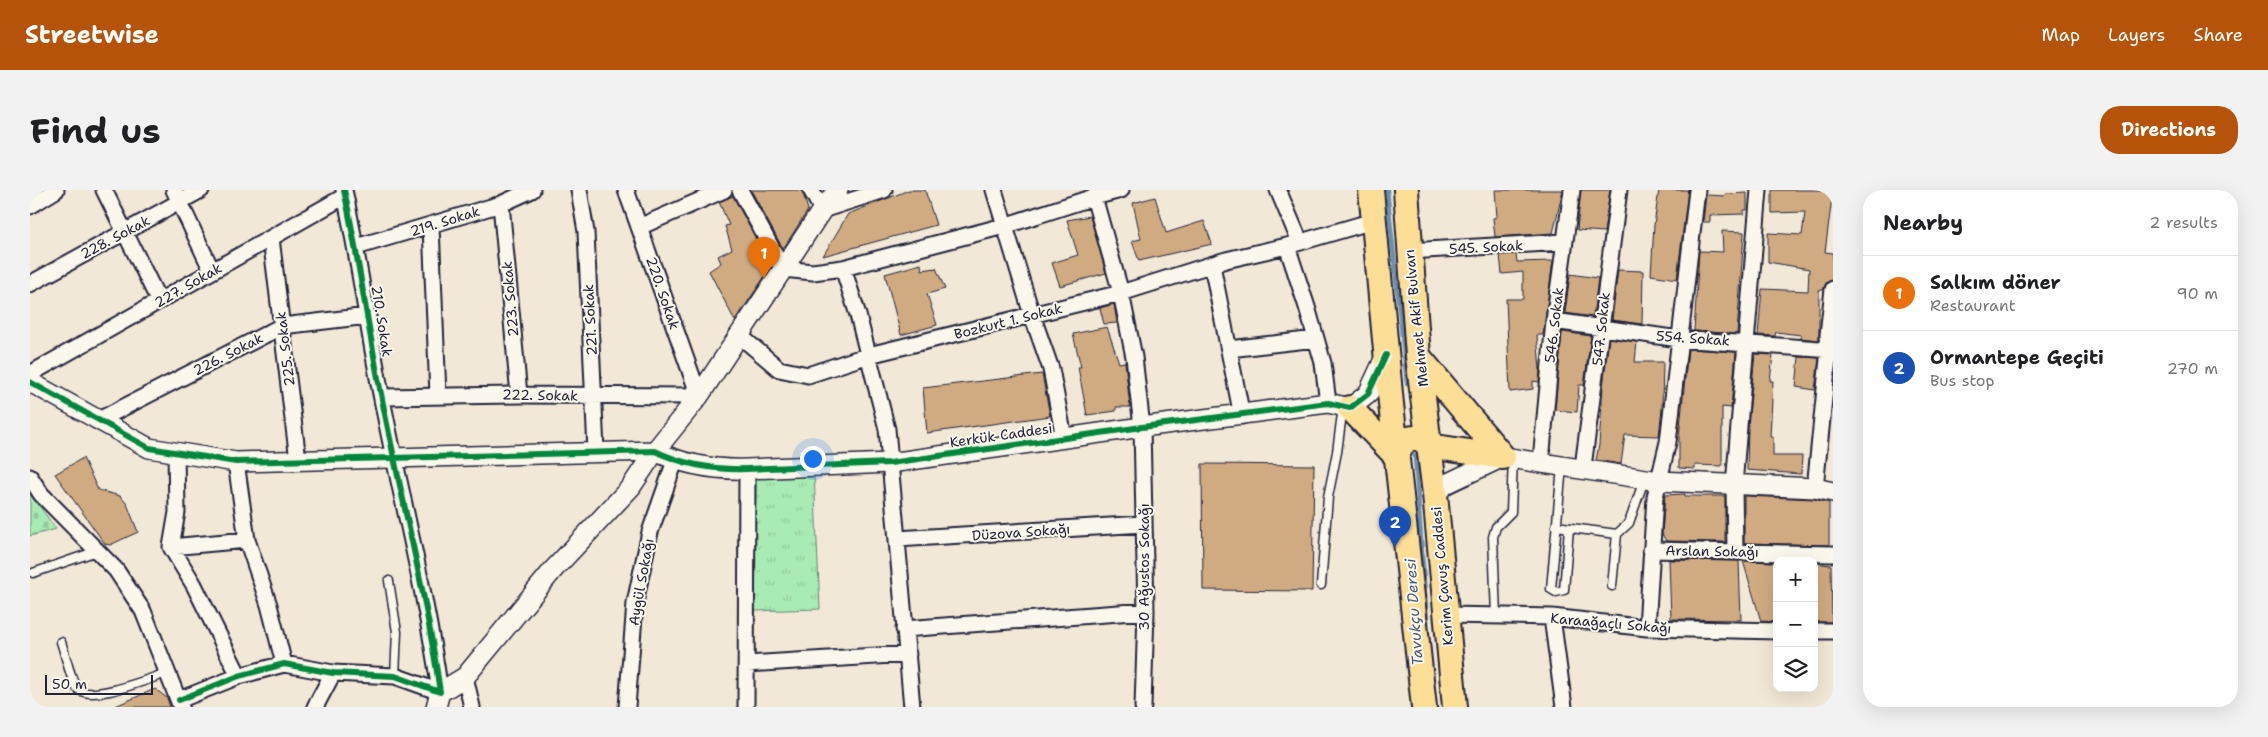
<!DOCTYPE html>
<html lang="en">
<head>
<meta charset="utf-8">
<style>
  :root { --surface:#fff; --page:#f2f2f2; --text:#202124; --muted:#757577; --line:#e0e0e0; --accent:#b45309 }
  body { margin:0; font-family:"Shantell Sans",sans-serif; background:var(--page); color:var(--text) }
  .controls { position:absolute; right:15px; bottom:15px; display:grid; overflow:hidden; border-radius:10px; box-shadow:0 5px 20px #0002 }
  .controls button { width:45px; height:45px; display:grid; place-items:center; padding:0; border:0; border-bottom:1px solid var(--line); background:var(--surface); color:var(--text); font:25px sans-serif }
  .scale { position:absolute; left:15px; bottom:12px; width:108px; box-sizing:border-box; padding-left:5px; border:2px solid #22223b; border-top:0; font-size:14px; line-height:18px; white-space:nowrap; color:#22223b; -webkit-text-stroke:4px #fbf7ec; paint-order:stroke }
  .you { position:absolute; left:782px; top:268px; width:18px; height:18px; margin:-12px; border:4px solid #fff; border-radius:50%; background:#1a73e8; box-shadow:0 0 0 8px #1a73e833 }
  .badge { display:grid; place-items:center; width:32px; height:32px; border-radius:50%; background:var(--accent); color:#fff; font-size:16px; font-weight:700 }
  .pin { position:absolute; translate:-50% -41px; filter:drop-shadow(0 1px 2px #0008) }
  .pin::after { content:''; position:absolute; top:26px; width:18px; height:15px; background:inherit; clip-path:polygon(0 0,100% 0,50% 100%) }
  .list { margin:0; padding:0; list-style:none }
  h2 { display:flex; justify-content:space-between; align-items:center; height:65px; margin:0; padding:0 20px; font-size:21px }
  h2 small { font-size:16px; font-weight:400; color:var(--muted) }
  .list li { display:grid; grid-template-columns:32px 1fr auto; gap:15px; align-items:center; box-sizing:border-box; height:75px; padding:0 20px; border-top:1px solid var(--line) }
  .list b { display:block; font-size:19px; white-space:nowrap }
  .list p { margin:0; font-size:16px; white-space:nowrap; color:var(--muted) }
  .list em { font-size:16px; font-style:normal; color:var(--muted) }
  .icon { flex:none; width:28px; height:28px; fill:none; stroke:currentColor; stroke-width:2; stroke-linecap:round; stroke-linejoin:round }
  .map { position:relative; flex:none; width:1803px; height:517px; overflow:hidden; border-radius:20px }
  header { display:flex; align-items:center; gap:30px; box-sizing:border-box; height:70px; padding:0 25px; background:var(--accent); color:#fff }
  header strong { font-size:24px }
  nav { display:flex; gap:28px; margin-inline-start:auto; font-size:18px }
  .intro { display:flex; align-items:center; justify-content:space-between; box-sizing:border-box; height:120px; padding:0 30px }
  h1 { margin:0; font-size:35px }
  .button { padding:12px 22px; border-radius:20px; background:var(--accent); color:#fff; font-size:18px; font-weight:700 }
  main { display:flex; gap:30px; padding:0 30px }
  aside { flex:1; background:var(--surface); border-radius:20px; box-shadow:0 5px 20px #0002 }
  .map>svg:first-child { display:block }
  .cemetery { fill:url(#cemetery-stones); stroke:#668678 }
  .park { fill:url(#park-tufts); stroke:#668678 }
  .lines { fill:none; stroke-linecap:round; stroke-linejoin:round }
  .stream { stroke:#6b8faf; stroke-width:4.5 }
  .building { fill:#d0ab82; stroke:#22223b }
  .service-casing { stroke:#22223b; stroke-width:11 }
  .minor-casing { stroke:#22223b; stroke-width:19 }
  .tertiary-casing { stroke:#22223b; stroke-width:22 }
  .primary-casing { stroke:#22223b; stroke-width:28 }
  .service { stroke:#fbf7ec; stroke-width:8 }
  .minor { stroke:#fbf7ec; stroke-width:15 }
  .tertiary { stroke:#fbf7ec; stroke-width:19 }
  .primary { stroke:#fdde96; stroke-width:24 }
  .cycleway-casing { stroke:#fbf7ec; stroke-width:9 }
  .cycleway { stroke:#00873e; stroke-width:6 }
  .labels { text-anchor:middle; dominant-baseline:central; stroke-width:4; stroke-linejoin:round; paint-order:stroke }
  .street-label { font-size:14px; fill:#22223b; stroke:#fbf7ec }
  .water-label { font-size:15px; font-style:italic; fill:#475975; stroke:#fbf7ec }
</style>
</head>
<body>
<header>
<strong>Streetwise</strong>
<nav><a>Map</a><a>Layers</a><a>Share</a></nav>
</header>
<div class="intro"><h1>Find us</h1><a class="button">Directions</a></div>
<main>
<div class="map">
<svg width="1803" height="517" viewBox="0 0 1803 517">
  <defs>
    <pattern id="cemetery-stones" width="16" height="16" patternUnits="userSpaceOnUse" patternTransform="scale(1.25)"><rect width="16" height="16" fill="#a9ebb4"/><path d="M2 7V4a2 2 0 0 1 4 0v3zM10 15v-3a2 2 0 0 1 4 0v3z" fill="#91c99c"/></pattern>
    <pattern id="park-tufts" width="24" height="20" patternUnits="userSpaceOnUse" patternTransform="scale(1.25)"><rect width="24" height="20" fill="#a9ebb4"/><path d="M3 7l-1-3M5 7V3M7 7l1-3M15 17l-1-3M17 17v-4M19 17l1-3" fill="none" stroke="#91c99c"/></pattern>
  </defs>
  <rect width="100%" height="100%" fill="#f2e8d7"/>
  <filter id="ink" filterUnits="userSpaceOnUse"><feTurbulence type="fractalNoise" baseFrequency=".02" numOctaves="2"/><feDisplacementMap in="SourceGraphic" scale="10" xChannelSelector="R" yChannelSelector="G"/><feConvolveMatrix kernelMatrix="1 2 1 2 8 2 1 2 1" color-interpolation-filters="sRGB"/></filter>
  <g filter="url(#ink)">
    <path class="cemetery" d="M0,303L26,339L0,346Z"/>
    <path class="park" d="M784,284L790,419L723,421L726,293L728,287Z"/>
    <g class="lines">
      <path class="stream" d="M1357,0L1377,193
        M1385,266L1399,459"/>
    </g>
    <path class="building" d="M721,0H772L778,20L753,59Z
      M879,0H895L906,35L793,66L818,24Z
      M1465,0H1533L1523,43L1465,47L1463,28L1467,27Z
      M1551,0H1580L1574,42L1547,40Z
      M1629,0H1658L1647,89L1621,85L1624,35Z
      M1742,0H1803L1795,62L1803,63V83L1802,90L1796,93L1793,100H1789V150L1771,148V145L1746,142L1745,146L1728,145L1732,99L1778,101L1779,79L1738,72V43L1772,45L1775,22L1742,23Z
      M1717,3V20H1714V24L1680,25V32H1673L1676,5L1695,6V4Z
      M703,6L741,77L705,131L679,81L691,73L688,66L702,59L695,36L699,35L689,12Z
      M1125,7L1136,43L1174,31L1182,54L1109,71L1102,51L1111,49L1103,13Z
      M1060,26L1076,83L1030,96L1022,73L1048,65L1037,30Z
      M1692,41L1714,42L1707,144L1664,141L1669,61L1693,62Z
      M1486,64L1487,72L1523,71L1513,145H1507L1510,179L1509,192L1503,191V199L1480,202L1476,109H1493V82L1472,84L1470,65Z
      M891,74L892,80L906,78L915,99L897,104L907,135L871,145L855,84Z
      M1588,80L1613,81L1612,134L1582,130Z
      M1540,84L1568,88L1563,127L1535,123Z
      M1084,114L1087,133L1074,134L1070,118Z
      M1077,137L1089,173L1095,172L1100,217H1086V221L1057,225L1048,177H1051L1043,144Z
      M1532,142L1561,146L1554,195H1549L1547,222L1525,220Z
      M1579,148L1607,152L1605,172H1633L1632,218L1629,246L1595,245L1591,274L1566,270L1569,255L1573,197Z
      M1658,159L1706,162L1701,218L1692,217V276L1665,275V279L1649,278V247Z
      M1725,164L1743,165L1740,191H1743L1740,247H1743V266H1772L1771,284L1717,280L1718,236Z
      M1769,167L1789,168L1785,200L1766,197Z
      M1012,184L1020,226L897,243L893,198Z
      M53,268L68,300L90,306L97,314L108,342L80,355L75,354L25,284Z
      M1172,274L1284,275L1282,401L1173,400Z
      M1655,304V306H1695V352L1636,351L1632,344L1635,305Z
      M1714,306L1784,309L1799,313V355L1714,353Z
      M1639,370L1709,371L1711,430L1641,429Z
      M1713,371L1747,372V432L1731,431Z
      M1784,373L1801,375L1802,432H1784Z
      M125,499L137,508L140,517H83Z"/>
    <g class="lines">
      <g class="service-casing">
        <path id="service" d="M1532,276L1521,399L1526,402L1534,400L1539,338
          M1526,336L1587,344L1599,333L1614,290
          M3,383L67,361
          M359,391L367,442L365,486
          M1291,395L1298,307L1307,262L1313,216
          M1582,396L1587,344
          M1466,426L1463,347L1466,337L1481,322L1483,268
          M31,452C36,466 39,484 46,497C57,515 120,488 137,483"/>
      </g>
      <g class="minor-casing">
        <path id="minor" d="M74,0L129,111
          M144,0L182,81
          M549,0L556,42L566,261
          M710,0L753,79L783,82L813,78L974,36L1064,7L1091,0
          M781,0L792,20L854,0
          M964,0L1002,125L1021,179L1034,248
          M1248,0L1270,52
          M1064,7L1091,103L1104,167L1112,237L1116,421L1113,517
          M471,14L489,205
          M0,16L26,0
          M401,36L408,205
          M609,37L694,0
          M241,48L268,270
          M1257,56L1277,117L1293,173L1298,213
          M326,57L471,14L502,0
          M1379,61L1534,52
          M1182,75L1212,226
          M813,78L828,125L857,239L882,517
          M0,94L171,0
          M1524,131L1649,149L1803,160
          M709,145L749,179L778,185L839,165L1091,103L1196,70L1257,56L1343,31
          M1199,159L1286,149
          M0,184L315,6
          M352,207L489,205L669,206L596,0
          M67,231L252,136L338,126
          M146,262L147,322L141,357L164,395L209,486
          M1511,271L1524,131L1542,0
          M206,272L217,350L239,415L254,474
          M1553,277L1589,0
          M0,287L11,304L86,380L113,421L151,517
          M1785,298L1799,159L1798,145L1803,99
          M867,349L1114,334
          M141,357L217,350
          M1621,360L1803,364
          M1705,361L1704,295L1729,0
          M1416,425L1522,427L1617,438L1747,441
          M1522,427L1534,517
          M1617,438L1625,307L1638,252L1667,0
          M874,439L1116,421
          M1784,441H1803
          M717,474L878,464
          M435,487L442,517
          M149,510L209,486L254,474L303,483L365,486L410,502C396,403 371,307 352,209C338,139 329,69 314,0
          M285,517L303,483
          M597,517L605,413L620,342L645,271
          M716,517L717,279"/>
      </g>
      <g class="tertiary-casing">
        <path id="tertiary" d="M0,192L119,258L206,272L625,261C654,275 686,280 717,279L860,273L1112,237L1298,213L1320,218L1338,204L1356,165
          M1405,304L1416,294L1473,267L1629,291L1785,298L1803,302
          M406,517L410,502L435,487L523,380L601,297L625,261L669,206L792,20L808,0"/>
      </g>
      <g class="primary-casing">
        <path id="primary" d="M1341,0L1361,214L1394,517
          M1376,0L1388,166L1405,304L1425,517
          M1388,166L1473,267
          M1320,218L1366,266L1375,250C1385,246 1393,248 1399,256L1473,267"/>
      </g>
      <use href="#service" class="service"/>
      <use href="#minor" class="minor"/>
      <use href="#tertiary" class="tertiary"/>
      <use href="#primary" class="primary"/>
      <g class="cycleway-casing">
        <path id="cycleway" d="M0,192L119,258L206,272L625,261C654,275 686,280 717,279L860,273L1112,237L1298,213L1320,218L1338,204L1356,165
          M149,510L209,486L254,474L303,483L365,486L410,502C396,403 371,307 352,209C338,139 329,69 314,0"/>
      </g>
      <use href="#cycleway" class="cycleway"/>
    </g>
  </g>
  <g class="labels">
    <g class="street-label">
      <text transform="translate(415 31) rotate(-17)">219. Sokak</text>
      <text transform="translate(85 47) rotate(-28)">228. Sokak</text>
      <text transform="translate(1456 57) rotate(-3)">545. Sokak</text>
      <text transform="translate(158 95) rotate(-30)">227. Sokak</text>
      <text transform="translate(633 103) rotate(71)">220. Sokak</text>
      <text transform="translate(480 109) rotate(-95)">223. Sokak</text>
      <text transform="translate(1386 128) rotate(-96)">Mehmet Akif Bulvarı</text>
      <text transform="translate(560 130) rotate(-93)">221. Sokak</text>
      <text transform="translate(352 131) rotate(81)">210. Sokak</text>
      <text transform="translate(978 131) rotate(-14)">Bozkurt 1. Sokak</text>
      <text transform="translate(1524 135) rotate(-83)">546. Sokak</text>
      <text transform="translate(1571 139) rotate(-84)">547. Sokak</text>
      <text transform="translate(1663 148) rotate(4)">554. Sokak</text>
      <text transform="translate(255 159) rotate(-97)">225. Sokak</text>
      <text transform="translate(198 164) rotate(-27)">226. Sokak</text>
      <text transform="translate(510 205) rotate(1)">222. Sokak</text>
      <text transform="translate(971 245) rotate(-8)">Kerkük Caddesi</text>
      <text transform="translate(991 342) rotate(-4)">Düzova Sokağı</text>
      <text transform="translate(1682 361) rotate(1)">Arslan Sokağı</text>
      <text transform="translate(1114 377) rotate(-90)">30 Ağustos Sokağı</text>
      <text transform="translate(1412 386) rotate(-95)">Kerim Çavuş Caddesi</text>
      <text transform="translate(611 392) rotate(-80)">Aygül Sokağı</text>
      <text transform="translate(1581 433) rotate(5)">Karaağaçlı Sokağı</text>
    </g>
    <g class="water-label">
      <text transform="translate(1384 422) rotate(-94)">Tavukçu Deresi</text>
    </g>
  </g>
</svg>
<div class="controls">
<button>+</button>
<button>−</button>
<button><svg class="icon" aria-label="layers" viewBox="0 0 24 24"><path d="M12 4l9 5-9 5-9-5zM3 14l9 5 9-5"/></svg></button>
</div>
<div class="scale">50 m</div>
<div class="you"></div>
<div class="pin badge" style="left:734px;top:88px;background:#e8710a">1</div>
<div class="pin badge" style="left:1365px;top:357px;background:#1a4fb4">2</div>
</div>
<aside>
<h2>Nearby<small>2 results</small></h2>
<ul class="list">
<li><span class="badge" style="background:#e8710a">1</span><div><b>Salkım döner</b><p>Restaurant</p></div><em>90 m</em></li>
<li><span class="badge" style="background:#1a4fb4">2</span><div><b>Ormantepe Geçiti</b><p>Bus stop</p></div><em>270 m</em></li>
</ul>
</aside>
</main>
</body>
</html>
